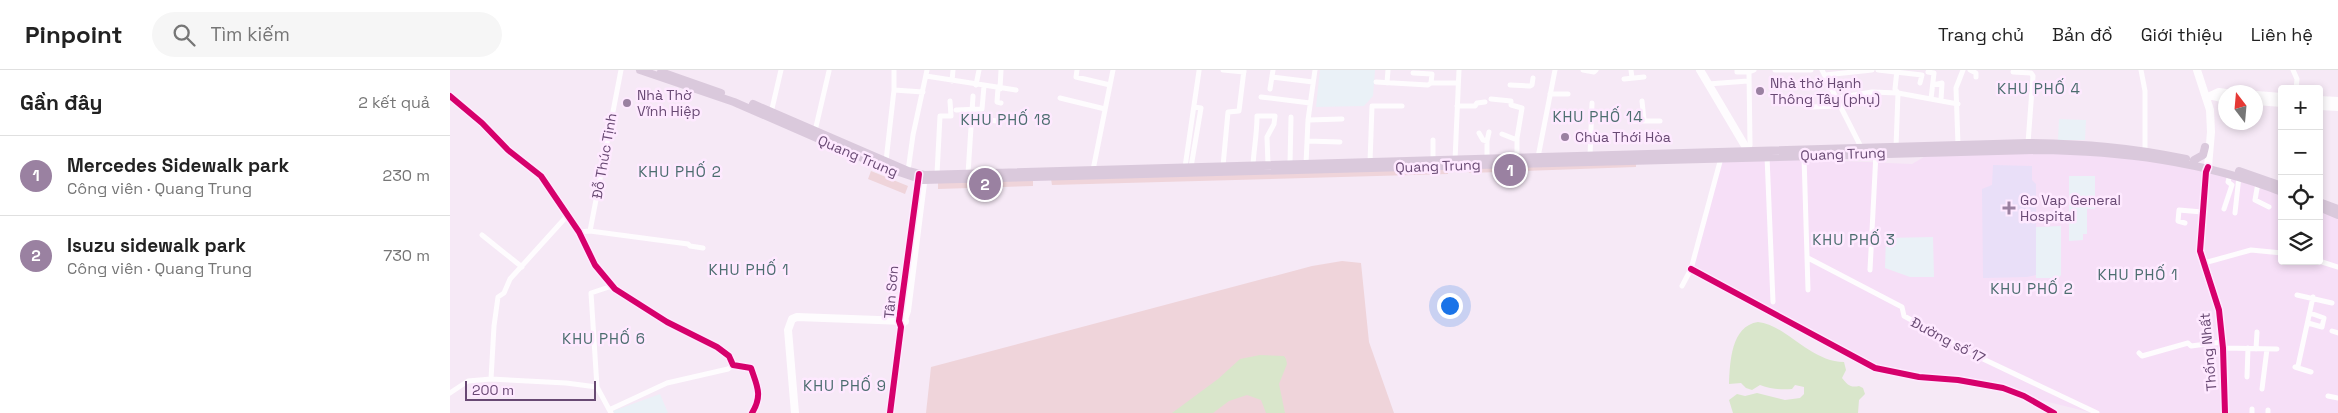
<!DOCTYPE html>
<html lang="vi">
<head>
<meta charset="utf-8">
<style>
  :root { --surface:#fff; --page:#f6f6f6; --text:#222; --muted:#767676; --line:#e0e0e0; --accent:#9a81a1 }
  body { margin:0; font-family:"Space Grotesk",sans-serif; background:var(--page); color:var(--text) }
  .controls { position:absolute; right:15px; top:15px; display:grid; overflow:hidden; border-radius:5px; box-shadow:0 2px 8px #0003 }
  .controls button { width:45px; height:45px; display:grid; place-items:center; padding:0; border:0; border-bottom:1px solid var(--line); background:var(--surface); color:var(--text); font:25px sans-serif }
  .compass { position:absolute; left:1768px; top:15px; width:45px; height:45px; border-radius:50%; background:var(--surface); box-shadow:0 2px 8px #0003; rotate:344deg }
  .scale { position:absolute; left:15px; bottom:12px; width:131px; box-sizing:border-box; padding-left:5px; border:2px solid #684973; border-top:0; font-size:14px; line-height:18px; white-space:nowrap; color:#684973; -webkit-text-stroke:4px #fee9ff; paint-order:stroke }
  .you { position:absolute; left:999px; top:235px; width:18px; height:18px; margin:-12px; border:4px solid #fff; border-radius:50%; background:#1a73e8; box-shadow:0 0 0 8px #1a73e833 }
  .badge { display:grid; place-items:center; width:32px; height:32px; border-radius:50%; background:var(--accent); color:#fff; font-size:16px; font-weight:700 }
  .pin { position:absolute; translate:-50% -50%; border:2px solid #fff; box-shadow:0 1px 5px #0006 }
  .list { margin:0; padding:0; list-style:none }
  h2 { display:flex; justify-content:space-between; align-items:center; height:65px; margin:0; padding:0 20px; font-size:21px }
  h2 small { font-size:16px; font-weight:400; color:var(--muted) }
  .list li { display:grid; grid-template-columns:32px 1fr auto; gap:15px; align-items:center; box-sizing:border-box; height:80px; padding:0 20px; border-top:1px solid var(--line) }
  .list b { display:block; font-size:19px; white-space:nowrap }
  .list p { margin:0; font-size:16px; white-space:nowrap; color:var(--muted) }
  .list em { font-size:16px; font-style:normal; color:var(--muted) }
  .icon { flex:none; width:28px; height:28px; fill:none; stroke:currentColor; stroke-width:2; stroke-linecap:round; stroke-linejoin:round }
  .map { position:relative; flex:none; width:1888px; height:343px; overflow:hidden }
  header { display:flex; align-items:center; gap:30px; box-sizing:border-box; height:70px; padding:0 25px; background:var(--surface); border-bottom:1px solid var(--line) }
  header strong { font-size:24px }
  nav { display:flex; gap:28px; margin-inline-start:auto; font-size:18px }
  .search { width:350px; height:45px; background:var(--page); display:flex; align-items:center; gap:12px; box-sizing:border-box; padding:0 18px; border-radius:28px; color:var(--muted); font-size:19px }
  main { display:flex }
  aside { flex:1; background:var(--surface) }
  .map>svg:first-child { display:block }
  .residential { fill:#f6dff7 }
  .education { fill:#eaf1f7 }
  .medical { fill:#e9dff8 }
  .green { fill:#efd4da }
  .water { fill:#d9e6cb }
  .lines { fill:none; stroke-linecap:round; stroke-linejoin:round }
  .street { stroke:#fefcfe; stroke-width:5 }
  .secondary { stroke:#fefcfe; stroke-width:8 }
  .primary { stroke:#dac9dc; stroke-width:8 }
  .cycleway-casing { stroke:#fee9ff; stroke-width:9 }
  .cycleway { stroke:#d6006c; stroke-width:6 }
  .poi-dot { fill:#9a81a1; stroke:#fee9ff; stroke-width:2 }
  .labels { text-anchor:middle; dominant-baseline:central; stroke-width:5; stroke-linejoin:round; paint-order:stroke }
  .poi-label { font-size:14px; fill:#684973; stroke:#fee9ff; text-anchor:start }
  .street-label { font-size:14px; fill:#684973; stroke:#fee9ff }
  .neighbourhood-label { font-size:15px; letter-spacing:1px; fill:#4c6d6f; stroke:#fee9ff }
</style>
</head>
<body>
<header>
<strong>Pinpoint</strong>
<div class="search"><svg class="icon" aria-label="search" viewBox="0 0 24 24"><circle cx="10" cy="10" r="6"/><path d="M15 15l6 6"/></svg>Tìm kiếm</div>
<nav><a>Trang chủ</a><a>Bản đồ</a><a>Giới thiệu</a><a>Liên hệ</a></nav>
</header>
<main>
<aside>
<h2>Gần đây<small>2 kết quả</small></h2>
<ul class="list">
<li><span class="badge">1</span><div><b>Mercedes Sidewalk park</b><p>Công viên · Quang Trung</p></div><em>230 m</em></li>
<li><span class="badge">2</span><div><b>Isuzu sidewalk park</b><p>Công viên · Quang Trung</p></div><em>730 m</em></li>
</ul>
</aside>
<div class="map">
<svg width="1888" height="343" viewBox="0 0 1888 343">
  <rect width="100%" height="100%" fill="#f6e9f6"/>
  <path class="residential" d="M1484,81L1691,86L1804,111L1832,123V191H1869V140L1888,148V343H1643L1574,326L1507,305L1469,307L1425,298L1239,198L1271,87H1301L1462,94Z"/>
  <path class="education" d="M870,0H925L923,26L914,36L866,37Z
    M1609,49L1636,50L1635,70H1608Z
    M1619,106H1645V139H1637V164H1633V170L1619,171Z
    M1611,156V205L1609,208H1586V157Z
    M1483,167L1484,207H1460L1435,198L1436,168Z
    M210,324L218,343H164L163,341Z"/>
  <path class="medical" d="M1543,95L1582,96V110L1586,114V205L1577,207L1533,208L1532,119L1542,115Z"/>
  <path class="green" d="M1186,93V97L1019,103L1018,97Z
    M998,98V104L602,115L601,109Z
    M421,101L458,116L455,124L418,109Z
    M583,110V116L488,119V113Z
    M892,191L911,193L919,272L944,343H476L481,297L862,196Z"/>
  <path class="water" d="M1308,252C1335,254 1360,292 1394,292L1396,300L1392,308C1398,315 1400,318 1409,316L1413,318L1415,324L1409,330L1408,343H1283L1279,330L1287,324L1295,326L1307,323L1335,330L1350,328L1354,324V317L1345,315L1342,319C1330,320 1321,319 1310,315L1302,320L1296,318L1291,313L1279,314C1280,292 1281,256 1308,252Z
    M810,285L834,286L836,289L837,294L829,314L835,343H816L811,330L797,325L779,331L763,343H722L768,309L790,289Z"/>
  <g class="lines">
    <path class="street" d="M627,0L626,7L660,15
      M773,0L794,2
      M1133,0L1144,2L1146,0
      M1181,0L1182,8
      M1287,0V2H1299
      M1325,0H1361
      M1372,0L1411,77
      M1428,0L1472,5L1470,13
      M1520,0L1526,3V7
      M1691,0L1695,21V80
      M1843,0L1847,9L1846,19
      M1478,2L1484,3L1481,29
      M1563,2L1581,3L1583,6L1578,73
      M963,3L982,4L981,13
      M1375,5L1422,0
      M476,6L566,20
      M822,7L863,12
      M1174,9L1194,7
      M502,11L503,0
      M926,12L978,15L981,13H1008
      M937,13L938,0
      M1258,14L1298,11
      M526,15L529,0
      M1060,15L1080,16L1082,15L1083,8
      M1483,15L1492,13L1491,30
      M548,18L547,32L551,33
      M550,19L551,0
      M820,19L823,0
      M444,20L473,22
      M1100,24H1118
      M0,26L32,53L58,80L91,106L129,162L145,195L165,219L217,252L267,277L279,286L283,295L301,298C307,316 313,325 302,343
      M811,27L860,33
      M610,28L655,39
      M1387,28L1422,22L1448,23L1508,34
      M1041,29L1061,31V35L1072,38L1067,68V88
      M1192,31L1194,50
      M1007,36H1025L1027,33L1035,32
      M1360,37L1390,36
      M506,40L532,39L534,16
      M321,43L331,0
      M523,48L547,51
      M858,50L892,49
      M1180,51H1210
      M365,61L379,1
      M1029,63L1033,70L1037,71V89
      M1052,64L1067,70
      M983,70V90
      M857,71L890,72
      M1037,71L1039,62
      M1508,75L1506,18L1513,0
      M1446,77L1448,23L1445,19L1447,0
      M1298,81L1300,75L1299,2L1304,0
      M1140,86L1142,33
      M1317,86L1323,232
      M1354,86L1358,220
      M1088,87L1105,0
      M1005,90L1009,0
      M436,91L444,20V0
      M920,92L922,36H952
      M840,94L841,47
      M856,94L858,50L865,0
      M803,95C804,78 807,64 807,46H825L824,54L817,67L818,95
      M773,96L778,42L789,41L794,0
      M735,97L749,1
      M741,97L751,38L744,37
      M1758,97L1756,102L1750,181L1769,240L1773,278L1775,343
      M643,100L663,0
      M458,101L463,65L477,0
      M487,104L490,46H501L500,31
      M518,104L523,26
      M1808,113L1805,130L1819,137
      M1774,139L1782,115L1778,112L1780,104
      M1785,143L1789,106
      M1735,153L1728,151L1729,140L1752,142
      M140,161L238,174L240,176L253,178
      M129,162L140,161L171,0
      M32,165L72,197
      M1358,188L1452,237L1454,246L1531,288L1647,343
      M1869,191L1888,197
      M1754,193L1801,180L1832,183
      M1241,199L1425,298L1469,307L1508,310L1553,318L1574,326L1604,343
      M1420,200L1426,83
      M1232,216L1241,199L1271,88
      M1847,225L1882,233
      M1858,253L1872,257L1874,248L1860,243
      M1882,261L1888,263
      M1773,278L1827,279
      M1806,279L1807,262
      M1689,283L1692,286L1738,273L1741,276L1772,272
      M1848,296L1863,227
      M1845,297L1861,302
      M1797,307L1798,278
      M41,309L44,256L48,227L54,223L60,209L117,146
      M1812,319L1817,279
      M0,323L18,311L41,309L116,313L147,317
      M1878,326L1888,328
      M161,339L217,313L278,299L283,295
      M1818,340V343
      M161,343L147,317L141,223L162,216
      M1802,343V339"/>
    <path class="secondary" d="M1250,0L1298,81
      M1747,0L1760,40L1761,62L1758,97
      M1806,25L1832,27
      M1763,26L1776,29
      M1756,28L1769,22L1776,23
      M1869,30L1888,31
      M1806,31L1832,33
      M1869,36L1888,37
      M452,255L457,241L474,105
      M345,343L338,260L342,249L347,247L455,251
      M440,343L451,257L449,251L469,104"/>
    <path class="primary" d="M190,0L284,32L431,96L473,110L1587,80C1671,81 1753,91 1832,122
      M211,2L271,23
      M303,34L458,101L474,105L1578,73C1635,74 1680,77 1736,89
      M1744,90L1753,85L1755,77
      M1789,101L1832,116
      M1869,132L1888,139
      M1869,137L1888,145"/>
    <g class="cycleway-casing">
      <path id="cycleway" d="M0,26L32,53L58,80L91,106L129,162L145,195L165,219L217,252L267,277L279,286L283,295L301,298C307,316 313,325 302,343
        M1758,97L1756,102L1750,181L1769,240L1773,278L1775,343
        M1241,199L1425,298L1469,307L1508,310L1553,318L1574,326L1604,343
        M440,343L451,257L449,251L469,104"/>
    </g>
    <use href="#cycleway" class="cycleway"/>
  </g>
  <g class="poi-dot">
    <circle cx="1310" cy="21" r="5"/>
    <circle cx="177" cy="33" r="5"/>
    <circle cx="1115" cy="67" r="5"/>
    <path d="M1556.5 130.5h5v5h5v5h-5v5h-5v-5h-5v-5h5z"/>
  </g>
  <g class="labels">
    <g class="poi-label">
      <text x="1320" y="13">Nhà thờ Hạnh<tspan x="1320" dy="16">Thông Tây (phụ)</tspan></text>
      <text x="187" y="25">Nhà Thờ<tspan x="187" dy="16">Vĩnh Hiệp</tspan></text>
      <text x="1125" y="67">Chùa Thới Hòa</text>
      <text x="1570" y="130">Go Vap General<tspan x="1570" dy="16">Hospital</tspan></text>
    </g>
    <g class="street-label">
      <text transform="translate(1393 84) rotate(-2)">Quang Trung</text>
      <text transform="translate(154 86) rotate(-80)">Đỗ Thúc Tịnh</text>
      <text transform="translate(408 86) rotate(23)">Quang Trung</text>
      <text transform="translate(988 96) rotate(-2)">Quang Trung</text>
      <text transform="translate(441 222) rotate(-85)">Tân Sơn</text>
      <text transform="translate(1498 270) rotate(28)">Đường số 17</text>
      <text transform="translate(1758 282) rotate(-95)">Thống Nhất</text>
    </g>
    <g class="neighbourhood-label">
      <text x="1589" y="18">KHU PHỐ 4</text>
      <text x="1148" y="46">KHU PHỐ 14</text>
      <text x="556" y="49">KHU PHỐ 18</text>
      <text x="230" y="101">KHU PHỐ 2</text>
      <text x="1404" y="169">KHU PHỐ 3</text>
      <text x="299" y="199">KHU PHỐ 1</text>
      <text x="1688" y="204">KHU PHỐ 1</text>
      <text x="1582" y="218">KHU PHỐ 2</text>
      <text x="154" y="268">KHU PHỐ 6</text>
      <text x="395" y="315">KHU PHỐ 9</text>
    </g>
  </g>
</svg>
<div class="controls">
<button>+</button>
<button>−</button>
<button><svg class="icon" aria-label="locate" viewBox="0 0 24 24"><circle cx="12" cy="12" r="6"/><path d="M12 2v4M12 18v4M2 12h4M18 12h4"/></svg></button>
<button><svg class="icon" aria-label="layers" viewBox="0 0 24 24"><path d="M12 4l9 5-9 5-9-5zM3 14l9 5 9-5"/></svg></button>
</div>
<svg class="compass" viewBox="-18 -18 36 36"><path d="M0-13l5 13h-10z" fill="#e53935"/><path d="M0 13l5-13h-10z" fill="#767676"/></svg>
<div class="scale">200 m</div>
<div class="you"></div>
<div class="pin badge" style="left:1060px;top:100px">1</div>
<div class="pin badge" style="left:535px;top:114px">2</div>
</div>
</main>
</body>
</html>
